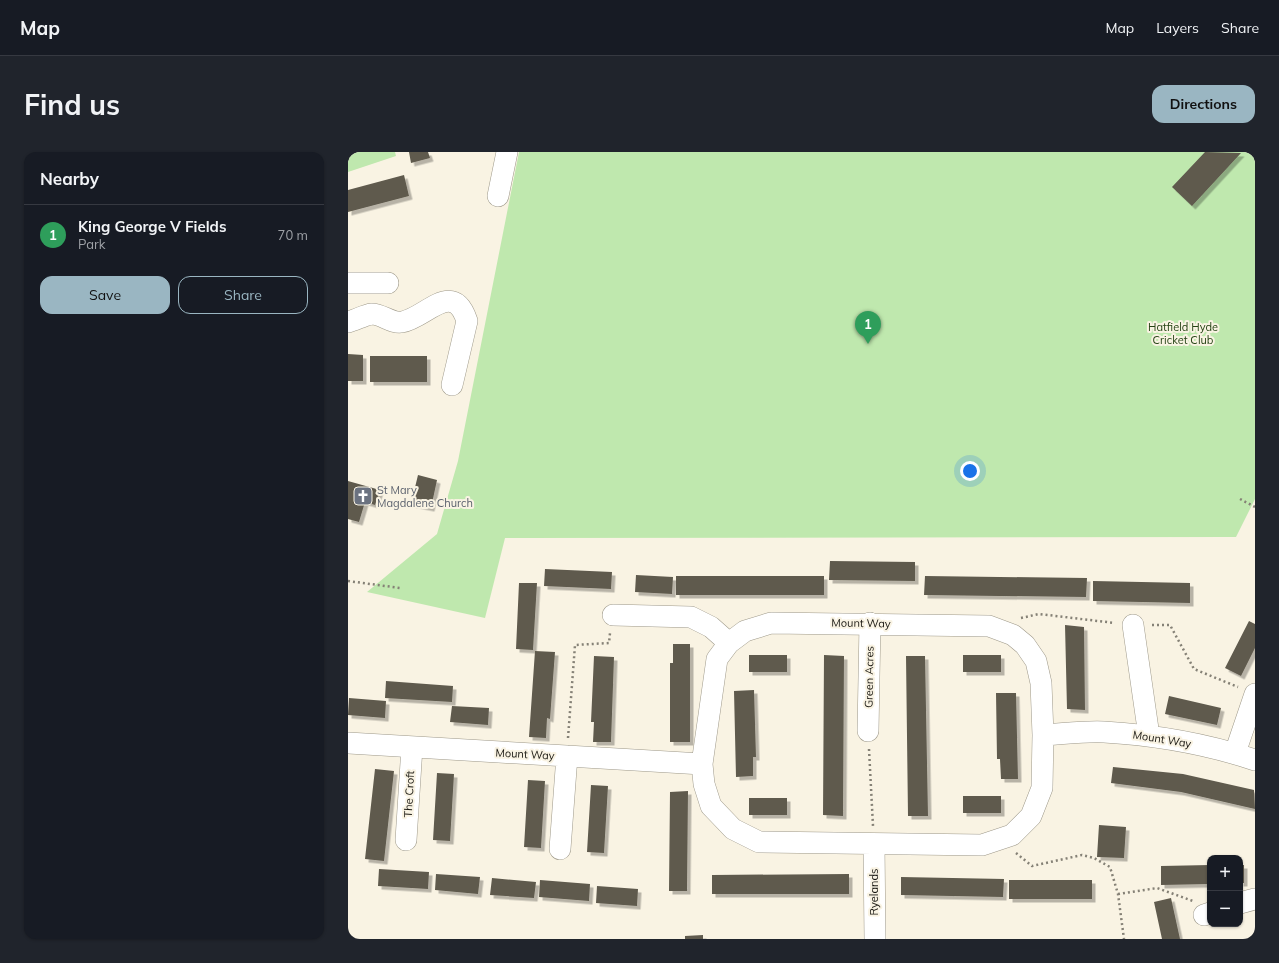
<!DOCTYPE html>
<html lang="en">
<head>
<meta charset="utf-8">
<style>
  :root { --surface:#171b24; --page:#20242c; --text:#f1f3f6; --muted:#9ea1a6; --line:#363941; --accent:#9ab6c2 }
  body { margin:0; font-family:Mulish,sans-serif; background:var(--page); color:var(--text) }
  .controls { position:absolute; right:12px; bottom:12px; display:grid; overflow:hidden; border-radius:8px; box-shadow:0 1px 3px #0004 }
  .controls button { width:36px; height:36px; display:grid; place-items:center; padding:0; border:0; border-bottom:1px solid var(--line); background:var(--surface); color:var(--text); font:20px sans-serif }
  .you { position:absolute; left:622px; top:319px; width:14px; height:14px; margin:-10px; border:3px solid #fff; border-radius:50%; background:#1a73e8; box-shadow:0 0 0 6px #1a73e833 }
  .badge { display:grid; place-items:center; width:26px; height:26px; border-radius:50%; background:var(--accent); color:#fff; font-size:13px; font-weight:700 }
  .pin { position:absolute; translate:-50% -33px; filter:drop-shadow(0 1px 2px #0008) }
  .pin::after { content:''; position:absolute; top:21px; width:14px; height:12px; background:inherit; clip-path:polygon(0 0,100% 0,50% 100%) }
  .list { margin:0; padding:0; list-style:none }
  h2 { display:flex; justify-content:space-between; align-items:center; height:52px; margin:0; padding:0 16px; font-size:17px }
  h2 small { font-size:13px; font-weight:400; color:var(--muted) }
  .list li { display:grid; grid-template-columns:26px 1fr auto; gap:12px; align-items:center; box-sizing:border-box; height:60px; padding:0 16px; border-top:1px solid var(--line) }
  .list b { display:block; font-size:15px; white-space:nowrap }
  .list p { margin:0; font-size:13px; white-space:nowrap; color:var(--muted) }
  .list em { font-size:13px; font-style:normal; color:var(--muted) }
  .actions { display:flex; gap:8px; padding:12px 16px }
  .actions a { flex:1; padding:9px 0; border:1px solid var(--accent); border-radius:12px; text-align:center; font-size:14px; color:var(--accent) }
  .actions .main { background:var(--accent); color:#111 }
  .map { position:relative; flex:none; width:907px; height:787px; overflow:hidden; border-radius:12px }
  header { display:flex; align-items:center; gap:24px; box-sizing:border-box; height:56px; padding:0 20px; background:var(--surface); border-bottom:1px solid var(--line) }
  header strong { font-size:19px }
  nav { display:flex; gap:22px; margin-inline-start:auto; font-size:14px }
  .intro { display:flex; align-items:center; justify-content:space-between; box-sizing:border-box; height:96px; padding:0 24px }
  h1 { margin:0; font-size:28px }
  .button { padding:10px 18px; border-radius:12px; background:var(--accent); color:#111; font-size:14px; font-weight:700 }
  main { display:flex; gap:24px; padding:0 24px }
  aside { flex:1; background:var(--surface); border-radius:12px; box-shadow:0 1px 3px #0004 }
  .map>svg:first-child { display:block }
  .green { fill:#bfe8ae }
  .building { fill:#5f5a4d; filter:url(#shadow) }
  .lines { fill:none; stroke-linecap:round; stroke-linejoin:round }
  .minor-casing { stroke:#9e998a; stroke-width:22 }
  .path { stroke:#858176; stroke-width:2.5; stroke-dasharray:2 3; stroke-linecap:butt }
  .minor { stroke:#fff; stroke-width:21 }
  .labels { text-anchor:middle; dominant-baseline:central; stroke-width:4; stroke-linejoin:round; paint-order:stroke }
  .park-label { font-size:11px; fill:#254314; stroke:#f9f3e3 }
  .worship-label { font-size:11px; fill:#5b616d; stroke:#f9f3e3; text-anchor:start }
  .street-label { font-size:11px; fill:#1a1812; stroke:#f9f3e3 }
</style>
</head>
<body>
<header>
<strong>Map</strong>
<nav><a>Map</a><a>Layers</a><a>Share</a></nav>
</header>
<div class="intro"><h1>Find us</h1><a class="button">Directions</a></div>
<main>
<aside>
<h2>Nearby<small></small></h2>
<ul class="list">
<li><span class="badge" style="background:#2e9e5b">1</span><div><b>King George V Fields</b><p>Park</p></div><em>70 m</em></li>
</ul>
<div class="actions"><a class="main">Save</a><a>Share</a></div>
</aside>
<div class="map">
<svg width="907" height="787" viewBox="0 0 907 787">
  <defs>
    <filter id="shadow"><feDropShadow dx="3.5" dy="3.5" stdDeviation="0" flood-color="#0004"/></filter>
  </defs>
  <rect width="100%" height="100%" fill="#f9f3e3"/>
  <path class="green" d="M0,0H47L48,4L0,20Z
    M171,0H907V347L888,385L157,386L137,466L19,440L89,382L110,309Z"/>
  <path class="building" d="M61,0H80L82,6L63,11Z
    M857,0L893,1L844,54L824,35Z
    M56,23L61,44L0,60V38Z
    M0,202L15,203V229H0Z
    M22,204H79V230H22Z
    M70,323L89,328L83,356L63,352Z
    M0,329L32,338L27,353L17,350L11,370L0,367Z
    M482,409L567,410V429L481,428Z
    M197,417L264,420L263,437L196,434Z
    M288,423L325,425L324,442L287,440Z
    M328,424H476V443H328Z
    M577,424L739,426L738,445L576,443Z
    M745,429L842,431V451L745,449Z
    M171,431H189L185,498L168,497Z
    M901,469L907,472V496L893,524L877,516Z
    M717,473L736,475L737,558L719,557Z
    M325,492H342V590H322V511H325Z
    M187,499L207,500L202,567L199,566L198,586L181,585Z
    M401,503H439V520H401Z
    M476,503L496,504L495,664L475,663Z
    M615,503H653V520H615Z
    M246,504L266,505L263,590H245L246,570H243Z
    M558,504H577L580,664H560Z
    M38,529L105,534L104,550L37,546Z
    M406,538L408,605H405V624L388,625L386,539Z
    M648,541H668L670,627H653L652,607H649Z
    M821,544L873,556L869,573L817,562Z
    M1,546L38,549L37,566L0,563Z
    M104,554L141,556L140,573L102,570Z
    M765,615L835,622L906,638L907,657L833,640L763,631Z
    M27,617L46,619L36,709L17,707Z
    M89,621L106,622L102,689L85,688Z
    M180,628L197,629L193,696L176,695Z
    M243,633L260,634L256,701L239,700Z
    M340,639L339,739H321L322,640Z
    M615,644H653V661H615Z
    M401,646H439V663H401Z
    M751,673L778,675L776,706L749,705Z
    M862,713V732L813,733V714Z
    M892,713H896V731H892Z
    M31,717L81,720L80,737L30,734Z
    M88,722L132,725L130,742L87,738Z
    M501,722V742H364V723Z
    M553,725L656,727L655,745L553,743Z
    M144,726L188,730L186,746L142,743Z
    M192,728L242,732L241,749L191,745Z
    M661,728H744V747H661Z
    M249,734L290,737L289,754L248,751Z
    M823,746L832,787H814L806,750Z
    M355,783V787H337V784Z"/>
  <g class="lines">
    <g class="minor-casing">
      <path id="minor" d="M150,44L159,0
        M0,131H40
        M0,170C8,168 16,163 24,162C34,162 44,172 54,170C78,166 105,126 119,169L104,233
        M265,463L343,465L363,475L381,491
        M423,471L641,474L665,483L677,493L688,509L693,531L695,583L694,636L683,664L664,683L634,693L411,690L385,677L363,654L356,632L354,612L369,507L381,491L397,479Z
        M785,473L801,584
        M520,579L522,471
        M695,583C715,582 736,579 756,580C807,583 859,592 907,608
        M0,591L354,612
        M887,601L907,542
        M58,688L64,595
        M526,692L527,787
        M212,697L219,604
        M892,751L907,747
        M856,763L862,761"/>
    </g>
    <path class="path" d="M892,347L907,355
      M0,429L52,436
      M673,466L691,462L767,471
      M804,473H822L846,517L890,535
      M220,586L227,493L261,491L262,481
      M521,597L525,674
      M668,701L684,714L734,703L746,706L762,715L770,742L776,787
      M770,742L809,736L845,749"/>
    <use href="#minor" class="minor"/>
  </g>
  <defs>
    <g id="church-square" transform="scale(1)"><rect x="-9" y="-9" width="18" height="18" rx="4" fill="#6b7280" stroke="#f9f3e3"/><path d="M-1.2-6h2.4v3.5h3.3v2.4h-3.3V6h-2.4V-.1h-3.3v-2.4h3.3Z" fill="#fff"/></g>
  </defs>
  <g fill-rule="evenodd">
    <use href="#church-square" x="15" y="344"/>
  </g>
  <g class="labels">
    <g class="park-label">
      <text x="835" y="175">Hatfield Hyde<tspan x="835" dy="13">Cricket Club</tspan></text>
    </g>
    <g class="worship-label">
      <text x="29" y="338">St Mary<tspan x="29" dy="13">Magdalene Church</tspan></text>
    </g>
    <g class="street-label">
      <text transform="translate(513 471) rotate(1)">Mount Way</text>
      <text transform="translate(521 525) rotate(-89)">Green Acres</text>
      <text transform="translate(814 587) rotate(9)">Mount Way</text>
      <text transform="translate(177 602) rotate(3)">Mount Way</text>
      <text transform="translate(61 642) rotate(-87)">The Croft</text>
      <text transform="translate(526 740) rotate(-90)">Ryelands</text>
    </g>
  </g>
</svg>
<div class="controls">
<button>+</button>
<button>−</button>
</div>
<div class="you"></div>
<div class="pin badge" style="left:520px;top:192px;background:#2e9e5b">1</div>
</div>
</main>
</body>
</html>
